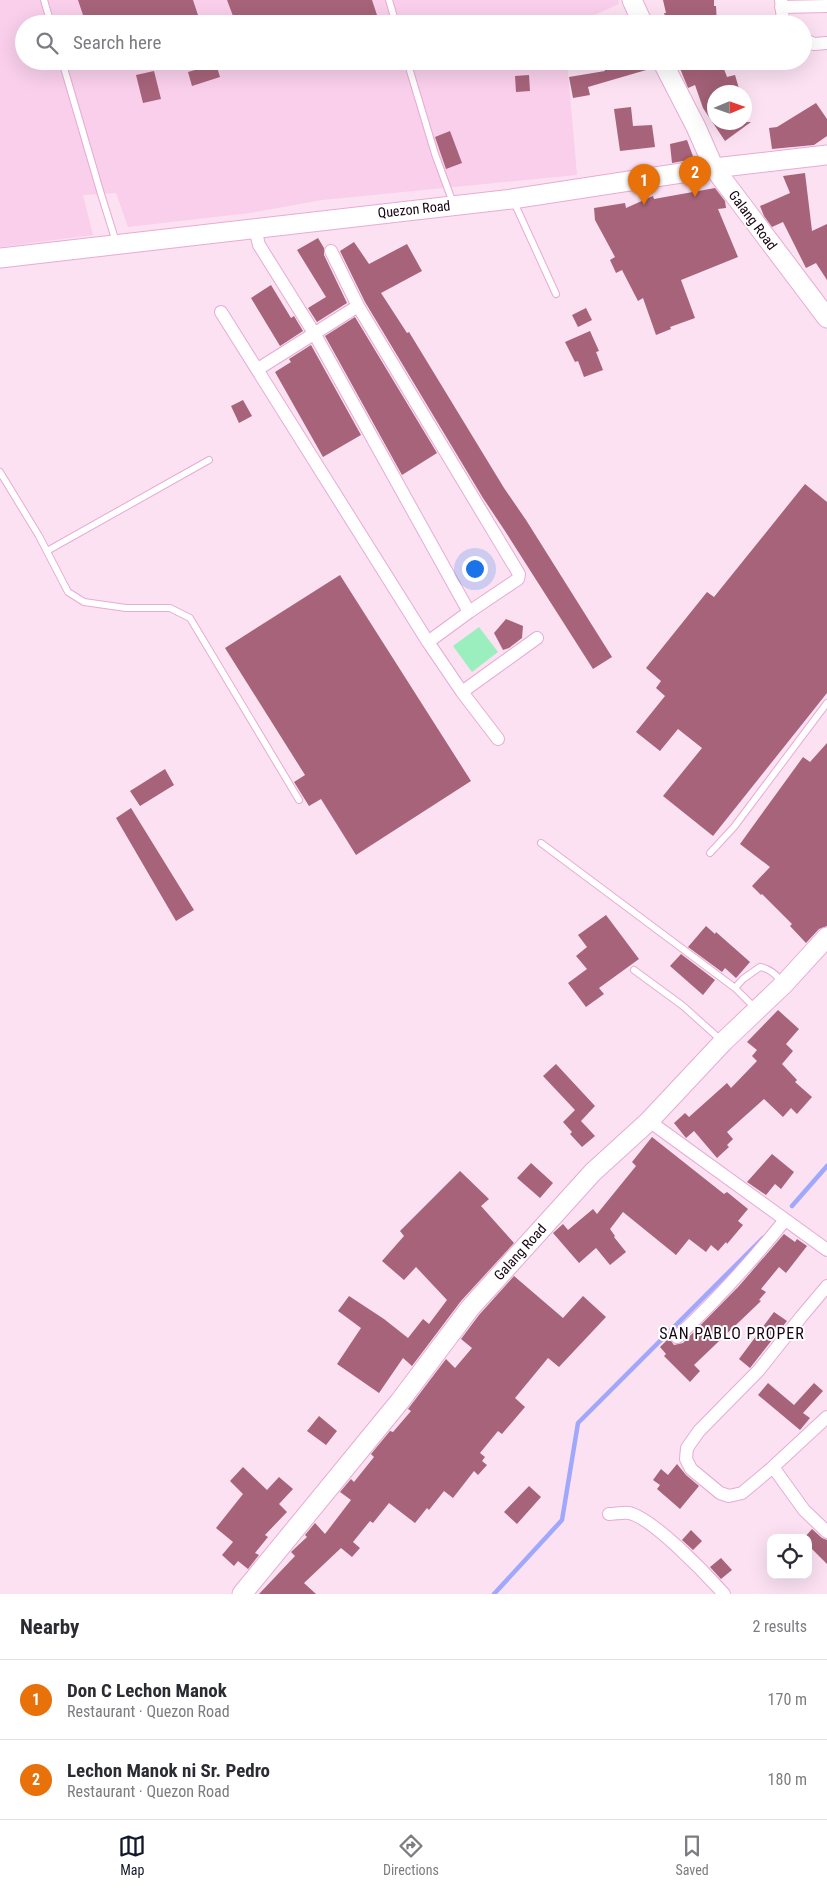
<!DOCTYPE html>
<html lang="en">
<head>
<meta charset="utf-8">
<style>
  :root { --surface:#fff; --page:#f7f7f7; --text:#2b2b33; --muted:#7c7c81; --line:#e1e1e2; --accent:#111827 }
  body { margin:0; font-family:"Roboto Condensed",sans-serif; background:var(--page); color:var(--text) }
  .controls { position:absolute; right:15px; bottom:15px; display:grid; overflow:hidden; border-radius:10px; box-shadow:0 5px 20px #0002 }
  .controls button { width:45px; height:45px; display:grid; place-items:center; padding:0; border:0; border-bottom:1px solid var(--line); background:var(--surface); color:var(--text); font:25px sans-serif }
  .compass { position:absolute; left:707px; top:85px; width:45px; height:45px; border-radius:50%; background:var(--surface); box-shadow:0 5px 20px #0002; rotate:88deg }
  .you { position:absolute; left:474px; top:568px; width:18px; height:18px; margin:-12px; border:4px solid #fff; border-radius:50%; background:#1a73e8; box-shadow:0 0 0 8px #1a73e833 }
  .badge { display:grid; place-items:center; width:32px; height:32px; border-radius:50%; background:var(--accent); color:#fff; font-size:16px; font-weight:700 }
  .pin { position:absolute; translate:-50% -41px; filter:drop-shadow(0 1px 2px #0008) }
  .pin::after { content:''; position:absolute; top:26px; width:18px; height:15px; background:inherit; clip-path:polygon(0 0,100% 0,50% 100%) }
  .list { margin:0; padding:0; list-style:none }
  h2 { display:flex; justify-content:space-between; align-items:center; height:65px; margin:0; padding:0 20px; font-size:21px }
  h2 small { font-size:16px; font-weight:400; color:var(--muted) }
  .list li { display:grid; grid-template-columns:32px 1fr auto; gap:15px; align-items:center; box-sizing:border-box; height:80px; padding:0 20px; border-top:1px solid var(--line) }
  .list b { display:block; font-size:19px; white-space:nowrap }
  .list p { margin:0; font-size:16px; white-space:nowrap; color:var(--muted) }
  .list em { font-size:16px; font-style:normal; color:var(--muted) }
  .icon { flex:none; width:28px; height:28px; fill:none; stroke:currentColor; stroke-width:2; stroke-linecap:round; stroke-linejoin:round }
  .map { position:relative; flex:none; width:827px; height:1594px; overflow:hidden }
  .search { position:absolute; background:var(--surface); box-shadow:0 5px 20px #0002; left:15px; right:15px; top:15px; height:55px; display:flex; align-items:center; gap:12px; box-sizing:border-box; padding:0 18px; border-radius:28px; color:var(--muted); font-size:19px }
  .sheet { height:225px; background:var(--surface) }
  nav { display:flex; justify-content:space-around; align-items:center; box-sizing:border-box; height:70px; border-top:1px solid var(--line); background:var(--surface); font-size:14px; color:var(--muted) }
  nav a { display:grid; justify-items:center; gap:2px }
  nav .on { color:var(--accent) }
  .map>svg:first-child { display:block }
  .built { fill:#f9cfeb }
  .garden { fill:#9befbf }
  .lines { fill:none; stroke-linecap:round; stroke-linejoin:round }
  .stream { stroke:#9fa8fa; stroke-width:4.5 }
  .building { fill:#a6637a }
  .lane-casing { stroke:#e8abd5; stroke-width:8 }
  .street-casing { stroke:#e8abd5; stroke-width:14 }
  .secondary-casing { stroke:#e8abd5; stroke-width:21 }
  .lane { stroke:#fff; stroke-width:6 }
  .street { stroke:#fff; stroke-width:12 }
  .secondary { stroke:#fff; stroke-width:19 }
  .labels { text-anchor:middle; dominant-baseline:central; stroke-width:4; stroke-linejoin:round; paint-order:stroke }
  .street-label { font-size:14px; fill:#170412; stroke:#fff }
  .quarter-label { font-size:16px; letter-spacing:1px; fill:#170412; stroke:#fff }
</style>
</head>
<body>
<div class="map">
<svg width="827" height="1594" viewBox="0 0 827 1594">
  <rect width="100%" height="100%" fill="#fbe1f2"/>
  <path class="built" d="M0,0H618L619,4L574,24H24V61H567L577,175L322,200L250,213L128,227L116,193L83,195L93,235L0,247Z"/>
  <path class="garden" d="M479,627L498,652L472,672L453,646Z"/>
  <g class="lines">
    <path class="stream" d="M792,1206L827,1166
      M494,1594L562,1520L578,1423L763,1238"/>
  </g>
  <path class="building" d="M78,0H193L199,18L181,24H86Z
    M227,0H372L379,21L371,24H236Z
    M663,0H714V6H716L717,24H668L664,13H666Z
    M602,61H651L653,68L588,87L590,95L573,98L569,77L605,71Z
    M677,61H721L727,77L735,75L740,92H714V122H751L725,141L703,108L695,85L688,88Z
    M216,64L220,77L192,86L188,72Z
    M154,71L161,99L143,103L136,75Z
    M529,75L530,91L516,92L515,76Z
    M816,103L827,119V136L814,145L772,149L769,128L777,127Z
    M631,107L633,126L652,125L655,147L620,151L614,109Z
    M450,131L462,163L446,169L435,137Z
    M687,140L694,159L672,163L670,144Z
    M805,173L812,231L827,224V280L816,263L806,268L783,222L772,227L764,216L760,206L790,193L783,176Z
    M715,188L725,201L726,208L718,209L738,257L681,280L695,318L670,327L671,329L656,335L643,298L638,301L622,270L616,273L610,260L615,257L595,220L594,208L625,203L626,208L653,196L654,199Z
    M318,238L324,248V255L347,303L317,322L308,308L326,297L297,250Z
    M354,242L369,264L407,244L422,271L381,293L407,333L409,332L504,488L526,520L612,657L593,669L505,531L483,498L365,302L340,251Z
    M271,285L291,318L294,316L303,331L280,346L251,298Z
    M586,308L592,320L578,327L572,315Z
    M355,317L437,453L402,475L325,336Z
    M590,331L599,351L596,352L603,370L584,377L578,361L575,362L565,342Z
    M311,345L361,435L323,457L275,372L291,362L289,359Z
    M243,400L252,416L239,423L231,406Z
    M805,484L827,502V693L713,836L663,796L702,748L678,729L660,751L636,732L665,696L656,688L661,681L646,668L707,592L714,597Z
    M340,575L471,781L356,855L321,799L309,806L294,782L305,775L225,648Z
    M506,619L523,626L522,638L509,648L503,650L494,633Z
    M827,743V926L819,929L806,943L790,926L792,924L762,894L761,895L752,886L770,867L740,844L803,757L810,762Z
    M165,769L174,785L140,806L130,791Z
    M131,808L194,910L176,921L116,818Z
    M606,915L639,959L599,988L604,994L586,1007L568,983L587,969L576,956L587,947L578,935Z
    M706,926L715,934L716,932L750,962L736,978L725,968L722,972L688,947Z
    M681,954L715,980L703,995L670,966Z
    M778,1010L799,1029L786,1044L793,1051L782,1064L797,1080L795,1082L812,1097L797,1114L791,1108L783,1117L764,1099L727,1132L733,1139L727,1145L729,1147L717,1158L694,1131L686,1138L674,1123L685,1113L689,1117L727,1083L731,1088L757,1061L752,1056L757,1050L747,1042Z
    M556,1064L595,1106L581,1121L595,1136L582,1147L570,1134L572,1132L563,1122L575,1110L543,1076Z
    M652,1137L724,1194L727,1192L748,1209L738,1221L743,1225L727,1244L726,1242L718,1251L711,1245L706,1252L689,1239L676,1255L623,1212L610,1229L615,1236L614,1237L626,1252L610,1265L596,1248L579,1263L553,1233L563,1224L568,1230L593,1209L597,1214L636,1166L632,1162Z
    M772,1154L794,1172L781,1189L775,1184L766,1195L747,1182Z
    M531,1163L553,1183L540,1198L517,1178Z
    M460,1171L489,1199L481,1206L514,1243L461,1301L412,1366L403,1358L379,1393L337,1364L361,1328L338,1311L349,1296L384,1319L408,1338L423,1319L429,1324L447,1300L416,1267L404,1280L382,1261L404,1236L400,1231Z
    M784,1234L795,1242L797,1239L807,1246L786,1273L779,1267L761,1289L766,1292L759,1300L761,1301L694,1365L700,1371L690,1382L664,1356L666,1354L660,1347L669,1338L674,1345L683,1343L739,1286Z
    M514,1276L563,1318L583,1296L606,1317L559,1367L548,1358L515,1398L525,1407L502,1434L498,1431L480,1453L485,1457L482,1461L487,1465L478,1475L474,1471L453,1498L444,1491L429,1510L427,1508L415,1523L389,1503L373,1523L370,1521L353,1542L360,1548L352,1557L341,1548L304,1583L316,1594H259L295,1556L291,1552L307,1537L305,1535L315,1523L325,1534L351,1500L340,1492L351,1479L354,1482L374,1457L371,1454L390,1431L393,1432L411,1411L408,1409L446,1359L455,1368L472,1348L461,1339L479,1315Z
    M774,1312L787,1321L750,1368L739,1359Z
    M768,1383L794,1405L814,1383L823,1391L803,1413L810,1418L800,1430L758,1395Z
    M319,1416L337,1431L326,1445L307,1431Z
    M677,1464L686,1475L699,1486L680,1509L657,1489L660,1485L653,1480L661,1469L668,1475Z
    M243,1467L267,1490L279,1477L293,1489L279,1504L287,1512L265,1535L268,1537L255,1553L259,1555L248,1569L238,1561L234,1566L222,1555L233,1542L216,1528L243,1494L230,1481Z
    M529,1486L541,1497L517,1524L504,1512Z
    M812,1529L822,1538L827,1540V1564L808,1545V1538H804Z
    M691,1530L702,1541L693,1550L682,1540Z
    M721,1558L732,1570L721,1579L710,1567Z"/>
  <g class="lines">
    <g class="lane-casing">
      <path id="lane" d="M44,0L51,24
        M389,0L396,24
        M62,61L101,194L116,242
        M407,61L435,154L453,203
        M513,200L556,294
        M0,472L39,536L68,592L84,602L126,608H170L190,618L299,800
        M47,551L209,460
        M541,843L735,988L756,1009
        M710,853L734,827L827,703
        M634,970L683,1006L722,1041
        M735,988L743,979L760,967C771,969 776,975 783,983"/>
    </g>
    <g class="street-casing">
      <path id="street" d="M781,0L783,21L785,24
        M781,7L827,6
        M803,39L814,44L827,43
        M255,228L259,245L314,333L469,612
        M331,251L358,306L519,574L518,579L469,612L428,642
        M221,312L428,642L462,692L498,739
        M258,369L358,306
        M462,692L537,638
        M649,1121L827,1250
        M827,1286L801,1317L759,1370L699,1431L687,1448L686,1459L691,1469L720,1493L729,1496L742,1493L773,1467L827,1417
        M677,1337C716,1301 751,1262 785,1220
        M773,1467L804,1510L827,1532
        M609,1514C615,1514 623,1512 629,1513C653,1518 707,1575 724,1594"/>
    </g>
    <g class="secondary-casing">
      <path id="secondary" d="M632,0L643,24
        M662,61L696,127L714,168L827,318
        M0,258L512,199L714,168L827,155
        M242,1594L400,1401L470,1308L593,1172L649,1121L723,1042L784,984L827,937"/>
    </g>
    <use href="#lane" class="lane"/>
    <use href="#street" class="street"/>
    <use href="#secondary" class="secondary"/>
  </g>
  <g class="labels">
    <g class="street-label">
      <text transform="translate(414 209) rotate(-6)">Quezon Road</text>
      <text transform="translate(753 220) rotate(53)">Galang Road</text>
      <text transform="translate(520 1252) rotate(-48)">Galang Road</text>
    </g>
    <g class="quarter-label">
      <text x="732" y="1333">SAN PABLO PROPER</text>
    </g>
  </g>
</svg>
<div class="controls">
<button><svg class="icon" aria-label="locate" viewBox="0 0 24 24"><circle cx="12" cy="12" r="6"/><path d="M12 2v4M12 18v4M2 12h4M18 12h4"/></svg></button>
</div>
<svg class="compass" viewBox="-18 -18 36 36"><path d="M0-13l5 13h-10z" fill="#e53935"/><path d="M0 13l5-13h-10z" fill="#7c7c81"/></svg>
<div class="you"></div>
<div class="pin badge" style="left:644px;top:205px;background:#e8710a">1</div>
<div class="pin badge" style="left:695px;top:197px;background:#e8710a">2</div>
<div class="search"><svg class="icon" aria-label="search" viewBox="0 0 24 24"><circle cx="10" cy="10" r="6"/><path d="M15 15l6 6"/></svg>Search here</div>
</div>
<section class="sheet">
<h2>Nearby<small>2 results</small></h2>
<ul class="list">
<li><span class="badge" style="background:#e8710a">1</span><div><b>Don C Lechon Manok</b><p>Restaurant · Quezon Road</p></div><em>170 m</em></li>
<li><span class="badge" style="background:#e8710a">2</span><div><b>Lechon Manok ni Sr. Pedro</b><p>Restaurant · Quezon Road</p></div><em>180 m</em></li>
</ul>
</section>
<nav>
<a class="on"><svg class="icon" aria-label="map" viewBox="0 0 24 24"><path d="M3 6l6-2 6 2 6-2v14l-6 2-6-2-6 2zM9 4v14M15 6v14"/></svg>Map</a>
<a><svg class="icon" aria-label="directions" viewBox="0 0 24 24"><path d="M12 3l9 9-9 9-9-9zM9 14v-3h6M13 9l2 2-2 2"/></svg>Directions</a>
<a><svg class="icon" aria-label="saved" viewBox="0 0 24 24"><path d="M7 4h10v16l-5-4-5 4z"/></svg>Saved</a>
</nav>
</body>
</html>
